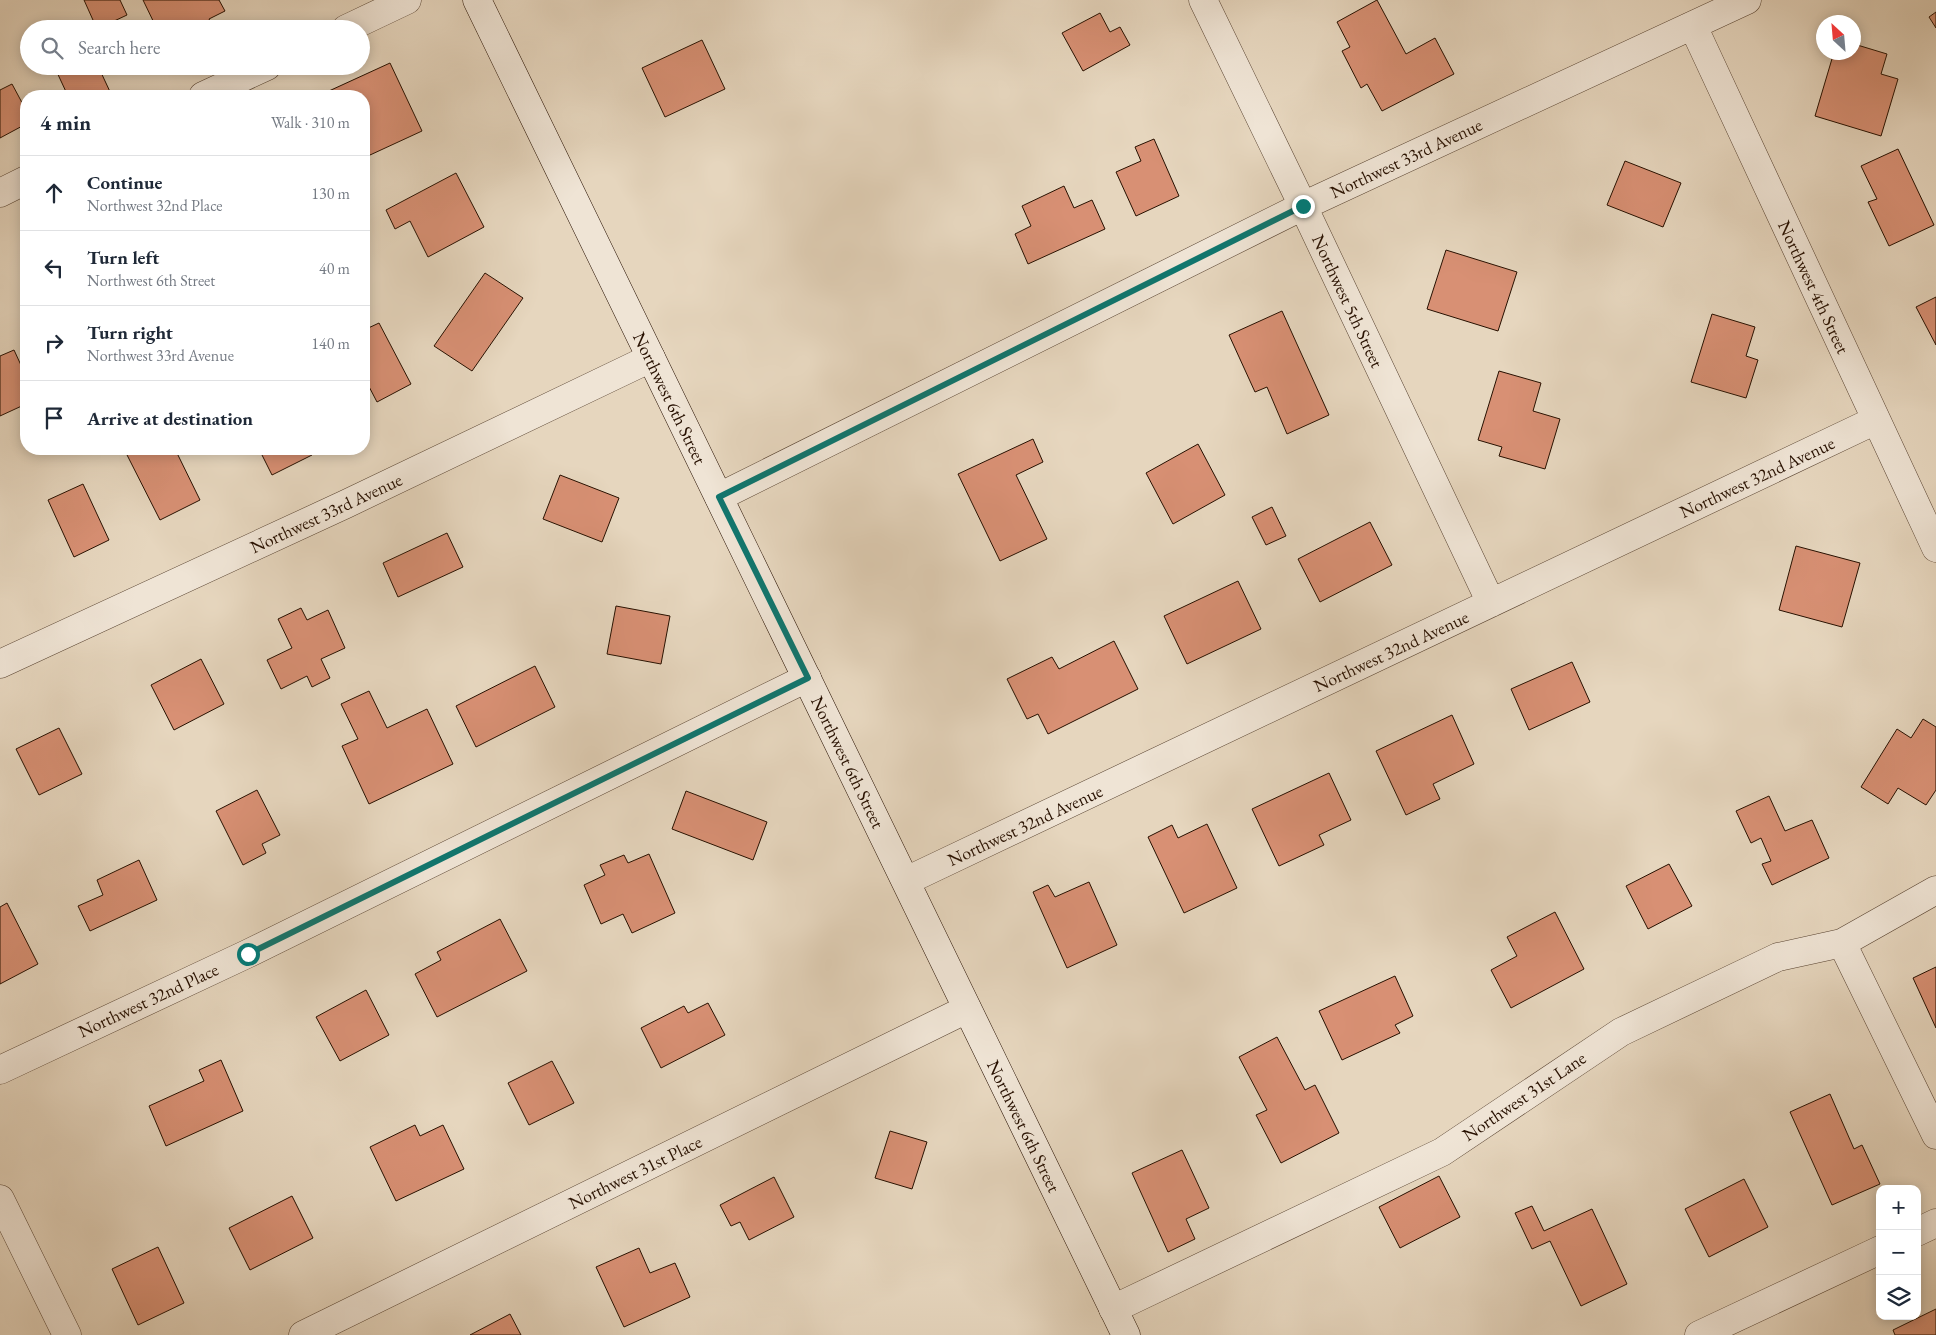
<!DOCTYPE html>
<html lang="en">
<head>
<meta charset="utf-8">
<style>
  :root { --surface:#fff; --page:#f6f6f7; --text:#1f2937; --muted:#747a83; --line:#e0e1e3 }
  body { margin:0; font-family:"EB Garamond",serif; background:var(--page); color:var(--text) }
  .controls { position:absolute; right:15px; bottom:15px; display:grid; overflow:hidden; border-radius:10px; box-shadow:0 2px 12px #0003 }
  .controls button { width:45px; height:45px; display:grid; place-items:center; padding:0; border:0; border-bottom:1px solid var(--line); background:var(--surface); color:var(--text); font:25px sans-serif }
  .compass { position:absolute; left:1816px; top:15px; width:45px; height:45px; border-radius:50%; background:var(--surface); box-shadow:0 2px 12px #0003; rotate:334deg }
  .stop { position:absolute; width:15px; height:15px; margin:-11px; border:4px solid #0f766e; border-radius:50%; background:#fff }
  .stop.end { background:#0f766e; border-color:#fff; box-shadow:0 1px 5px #0008 }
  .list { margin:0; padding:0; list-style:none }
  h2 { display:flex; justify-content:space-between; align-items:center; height:65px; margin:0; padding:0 20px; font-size:21px }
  h2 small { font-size:16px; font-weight:400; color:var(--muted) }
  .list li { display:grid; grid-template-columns:32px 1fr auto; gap:15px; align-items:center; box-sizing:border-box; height:75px; padding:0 20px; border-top:1px solid var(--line) }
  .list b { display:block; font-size:19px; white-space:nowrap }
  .list p { margin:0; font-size:16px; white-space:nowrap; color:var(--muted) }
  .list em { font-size:16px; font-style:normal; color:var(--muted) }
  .icon { flex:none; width:28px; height:28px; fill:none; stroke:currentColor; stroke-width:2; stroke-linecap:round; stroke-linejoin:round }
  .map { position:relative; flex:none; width:1936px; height:1335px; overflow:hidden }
  .search { position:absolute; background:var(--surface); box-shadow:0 2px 12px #0003; left:20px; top:20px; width:350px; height:55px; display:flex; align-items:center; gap:12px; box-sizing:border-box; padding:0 18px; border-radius:28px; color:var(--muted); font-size:19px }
  .panel { position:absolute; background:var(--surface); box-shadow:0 2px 12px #0003; left:20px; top:90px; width:350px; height:365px; border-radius:20px }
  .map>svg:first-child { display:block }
  .building { fill:#d89074; stroke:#271000 }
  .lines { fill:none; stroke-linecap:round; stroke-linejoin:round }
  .minor-casing { stroke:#574230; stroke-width:29 }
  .secondary-casing { stroke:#271000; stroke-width:29 }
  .minor { stroke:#efe4d5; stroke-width:28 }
  .secondary { stroke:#efe4d5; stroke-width:28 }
  .route { stroke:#0f766e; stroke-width:6 }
  .labels { text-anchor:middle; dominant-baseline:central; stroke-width:4; stroke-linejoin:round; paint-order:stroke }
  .street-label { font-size:18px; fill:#271000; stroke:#efe4d5 }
</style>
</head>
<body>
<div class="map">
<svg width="1936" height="1335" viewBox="0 0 1936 1335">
  <rect width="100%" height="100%" fill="#e6d6be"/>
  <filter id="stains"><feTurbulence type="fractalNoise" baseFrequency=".004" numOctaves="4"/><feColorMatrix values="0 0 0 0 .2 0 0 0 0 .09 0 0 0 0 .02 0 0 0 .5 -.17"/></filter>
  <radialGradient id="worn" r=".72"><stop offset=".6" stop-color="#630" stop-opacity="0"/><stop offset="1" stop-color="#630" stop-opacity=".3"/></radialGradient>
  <path class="building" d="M84,0H120L127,15L97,29Z
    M143,0H219L225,11L209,19L214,29H157Z
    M1377,0L1406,54L1435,38L1454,74L1382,111L1367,84L1361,88L1342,51L1350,47L1337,22Z
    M1936,12V28L1929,17Z
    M1100,13L1110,32L1120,27L1130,45L1083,71L1062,33Z
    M702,40L725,89L665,117L642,68Z
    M1854,44L1887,54L1881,74L1898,79L1881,136L1815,116L1834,52H1854Z
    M390,63L422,131L370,155L364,143V96H318Z
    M54,66H98L112,96H68Z
    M12,84L26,110V124L0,138V90Z
    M1154,139L1179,196L1136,216L1116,172L1141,161L1135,147Z
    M1898,149L1934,225L1889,246L1868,202L1877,199L1861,166Z
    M1625,161L1681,183L1663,227L1607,205Z
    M456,173L484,227L428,257L410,221L395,229L386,210Z
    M1064,186L1074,208L1092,200L1105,229L1028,264L1015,234L1031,226L1022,206Z
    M1446,250L1517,272L1498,331L1427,309Z
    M485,273L523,298L472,371L434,346Z
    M1936,297V345L1916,307Z
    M1282,311L1329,415L1287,434L1267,387L1255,392L1229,335Z
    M1712,314L1755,327L1746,356L1758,360L1746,398L1691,382Z
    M379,323L411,384L377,402L364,377V330Z
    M14,350L26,376V404L0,416V356Z
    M1499,371L1541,383L1533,411L1560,419L1545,469L1499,456L1502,447L1478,440Z
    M1033,439L1043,462L1016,475L1047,539L1000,561L958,474Z
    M1198,444L1225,495L1173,524L1146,473Z
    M124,449H175L200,500L160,520Z
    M259,449H309L312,455L272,475Z
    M560,475L619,498L602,542L543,519Z
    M83,484L109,540L74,557L48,500Z
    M1272,507L1286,536L1266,545L1252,517Z
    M1370,522L1392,565L1320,602L1298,559Z
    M447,533L463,567L398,597L383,563Z
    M1796,546L1860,563L1842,627L1779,610Z
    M1238,581L1261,629L1187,664L1164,616Z
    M616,606L670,616L661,664L607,654Z
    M301,608L307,620L328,610L345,648L321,659L330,678L312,687L307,676L281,689L267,660L292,648L278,619Z
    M1114,641L1138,689L1048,734L1038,714L1027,719L1007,679L1052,657L1059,669Z
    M201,659L224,704L174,730L151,685Z
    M1572,662L1590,702L1529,730L1511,689Z
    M535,666L555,707L476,747L456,706Z
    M369,691L387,728L427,709L453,764L369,804L342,746L358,739L341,704Z
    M1452,715L1474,764L1433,784L1440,799L1406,815L1376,751Z
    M1923,719L1936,727V790L1926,805L1898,788L1888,804L1861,787L1897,729L1911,738Z
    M59,728L82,774L39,795L16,749Z
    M1329,773L1351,820L1319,835L1324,845L1279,866L1252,809Z
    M257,790L280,835L262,844L266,853L243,865L216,811Z
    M686,791L767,822L753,860L672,829Z
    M1769,796L1785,831L1812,820L1829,858L1772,885L1762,864L1771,861L1761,838L1751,843L1736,811Z
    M1207,824L1237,888L1184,913L1148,837L1172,825L1178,838Z
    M649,854L675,913L632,933L623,914L601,924L584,885L605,875L600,865L624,855L628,863Z
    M139,860L157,900L90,931L78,906L103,895L97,880Z
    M1669,864L1692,906L1648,929L1626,886Z
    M1089,882L1117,945L1067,968L1033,892L1048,885L1055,897Z
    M7,903L38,964L0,984V907Z
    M1555,912L1584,969L1511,1008L1491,970L1517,956L1507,937Z
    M500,919L527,971L437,1017L415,974L441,960L437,952Z
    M1936,967V1028L1913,978Z
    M1395,976L1413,1016L1395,1025L1400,1033L1342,1060L1319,1011Z
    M366,990L389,1035L340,1061L316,1017Z
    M708,1003L725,1035L661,1068L641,1028L684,1006L688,1013Z
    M1277,1037L1305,1090L1315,1085L1339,1133L1281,1163L1256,1115L1267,1110L1239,1057Z
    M221,1060L243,1111L166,1146L149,1106L204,1081L199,1070Z
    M552,1061L574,1103L529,1125L508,1083Z
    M1830,1094L1854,1149L1862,1145L1880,1184L1832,1205L1790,1112Z
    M415,1125L420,1136L443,1125L464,1169L396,1201L370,1147Z
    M890,1131L927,1142L912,1189L875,1178Z
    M1182,1150L1209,1208L1186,1219L1195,1239L1168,1252L1132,1173Z
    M1439,1176L1460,1217L1400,1248L1379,1207Z
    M774,1177L794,1217L749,1240L740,1222L731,1226L720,1205Z
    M1744,1179L1768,1227L1709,1257L1685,1209Z
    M292,1196L313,1238L250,1270L229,1228Z
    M1532,1206L1544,1231L1592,1209L1627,1284L1581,1306L1550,1241L1532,1249L1515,1213Z
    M158,1247L184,1303L138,1325L112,1269Z
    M639,1248L650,1273L675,1263L690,1297L624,1327L596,1267Z
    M1936,1309V1335H1895L1893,1330Z
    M510,1314L521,1335H470Z"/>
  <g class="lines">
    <g class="minor-casing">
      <path id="minor" d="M1203,0L1303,206L1491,603
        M1693,26L1936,548
        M346,29L407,0
        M203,96L267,66
        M0,193L26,180
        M719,497L1303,206L1747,0
        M0,664L346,504L651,358
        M906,881L1876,420
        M1842,943L1936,1135
        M0,1070L247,954L807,678
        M0,1199L67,1335
        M1917,1232L1936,1223
        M1113,1309L1442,1152L1621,1032L1778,957L1842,943L1936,890
        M303,1335L967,1009
        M1699,1335L1880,1250"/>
    </g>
    <g class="secondary-casing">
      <path id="secondary" d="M477,0L1126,1335"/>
    </g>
    <use href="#minor" class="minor"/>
    <use href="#secondary" class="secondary"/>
  </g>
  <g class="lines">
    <path class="route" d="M248,954L808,678L719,497L1303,206"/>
  </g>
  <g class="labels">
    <g class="street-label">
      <text transform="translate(1406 158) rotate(-25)">Northwest 33rd Avenue</text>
      <text transform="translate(1814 287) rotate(65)">Northwest 4th Street</text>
      <text transform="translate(1348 301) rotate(65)">Northwest 5th Street</text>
      <text transform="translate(670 398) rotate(64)">Northwest 6th Street</text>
      <text transform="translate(1757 477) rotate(-25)">Northwest 32nd Avenue</text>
      <text transform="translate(326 513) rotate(-25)">Northwest 33rd Avenue</text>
      <text transform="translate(1391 651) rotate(-25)">Northwest 32nd Avenue</text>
      <text transform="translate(848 762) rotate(64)">Northwest 6th Street</text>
      <text transform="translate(1025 825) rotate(-25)">Northwest 32nd Avenue</text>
      <text transform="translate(148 1000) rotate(-25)">Northwest 32nd Place</text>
      <text transform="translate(1524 1096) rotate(-34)">Northwest 31st Lane</text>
      <text transform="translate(1024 1126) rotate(64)">Northwest 6th Street</text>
      <text transform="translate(635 1172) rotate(-26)">Northwest 31st Place</text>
    </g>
  </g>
  <rect width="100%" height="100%" filter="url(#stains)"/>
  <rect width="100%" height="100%" fill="url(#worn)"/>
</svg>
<div class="controls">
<button>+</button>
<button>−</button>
<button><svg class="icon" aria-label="layers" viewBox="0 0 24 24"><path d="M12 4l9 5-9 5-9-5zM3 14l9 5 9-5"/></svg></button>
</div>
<svg class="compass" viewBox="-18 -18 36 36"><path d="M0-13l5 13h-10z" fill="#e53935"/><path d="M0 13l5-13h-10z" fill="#747a83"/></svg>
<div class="stop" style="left:248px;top:954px"></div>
<div class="stop end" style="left:1303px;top:206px"></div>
<div class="search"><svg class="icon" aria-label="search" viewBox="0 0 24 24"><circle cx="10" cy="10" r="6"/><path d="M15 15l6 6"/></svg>Search here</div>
<section class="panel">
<h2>4 min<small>Walk · 310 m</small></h2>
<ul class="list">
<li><svg class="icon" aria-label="ahead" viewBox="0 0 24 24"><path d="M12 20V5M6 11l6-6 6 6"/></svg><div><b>Continue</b><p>Northwest 32nd Place</p></div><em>130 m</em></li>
<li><svg class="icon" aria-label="left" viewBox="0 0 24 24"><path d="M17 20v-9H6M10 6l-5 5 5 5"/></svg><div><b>Turn left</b><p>Northwest 6th Street</p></div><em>40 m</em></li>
<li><svg class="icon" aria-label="right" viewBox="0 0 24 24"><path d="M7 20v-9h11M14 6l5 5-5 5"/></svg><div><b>Turn right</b><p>Northwest 33rd Avenue</p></div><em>140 m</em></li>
<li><svg class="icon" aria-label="arrive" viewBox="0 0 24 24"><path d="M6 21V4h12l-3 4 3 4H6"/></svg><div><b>Arrive at destination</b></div></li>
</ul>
</section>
</div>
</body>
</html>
